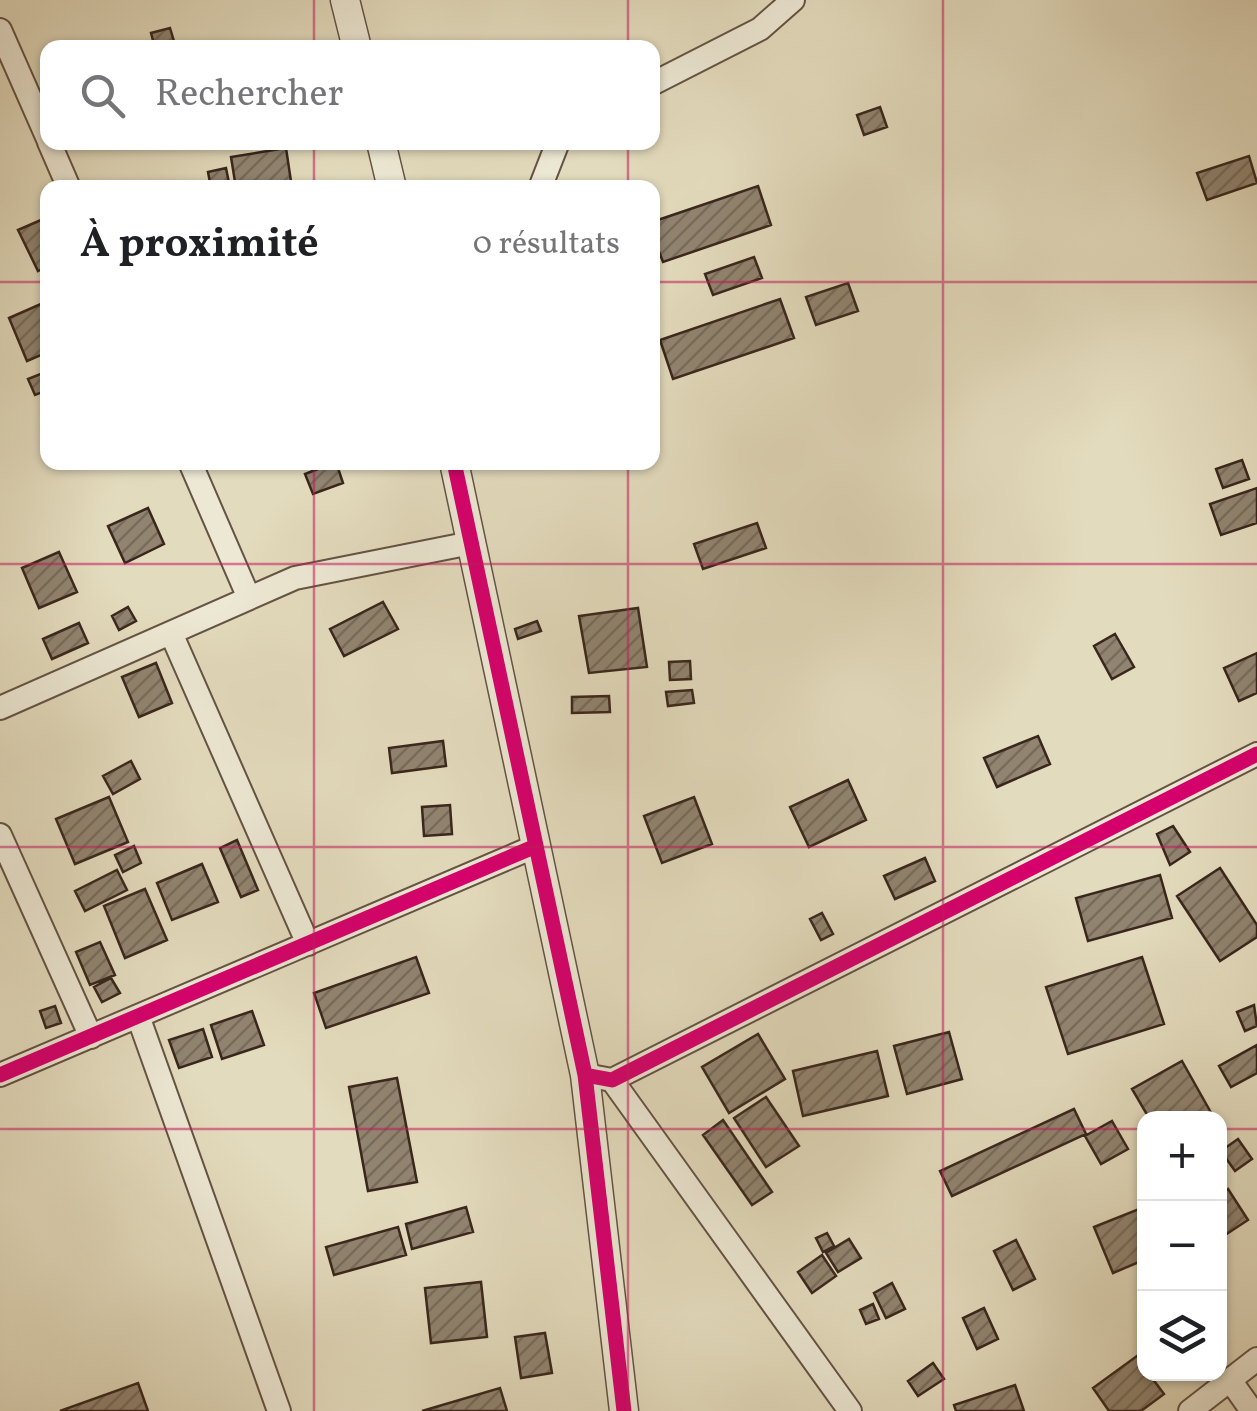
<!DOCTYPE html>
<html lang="fr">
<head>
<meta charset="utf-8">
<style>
  :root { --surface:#fff; --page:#f6f6f6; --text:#202124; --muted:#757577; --line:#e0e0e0 }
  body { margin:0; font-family:Vollkorn,serif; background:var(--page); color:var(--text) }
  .controls { position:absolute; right:30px; bottom:30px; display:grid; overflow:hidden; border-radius:20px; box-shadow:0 2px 8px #0004 }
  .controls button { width:90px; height:90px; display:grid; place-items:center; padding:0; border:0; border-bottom:2px solid var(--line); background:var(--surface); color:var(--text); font:50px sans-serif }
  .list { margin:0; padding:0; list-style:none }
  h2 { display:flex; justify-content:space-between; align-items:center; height:130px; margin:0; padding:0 40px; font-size:42px }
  h2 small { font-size:32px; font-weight:400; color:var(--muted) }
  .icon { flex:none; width:55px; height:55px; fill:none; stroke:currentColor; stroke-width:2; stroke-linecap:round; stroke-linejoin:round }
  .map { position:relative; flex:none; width:1257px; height:1411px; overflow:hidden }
  .search { position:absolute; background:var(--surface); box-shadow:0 2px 8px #0004; left:40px; top:40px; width:620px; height:110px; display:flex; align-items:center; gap:25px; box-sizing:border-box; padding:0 35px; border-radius:20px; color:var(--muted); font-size:38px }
  .panel { position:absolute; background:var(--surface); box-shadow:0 2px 8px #0004; left:40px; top:180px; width:620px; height:290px; border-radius:20px }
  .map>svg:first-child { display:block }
  .building { fill:url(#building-hatch); stroke:#39261c; stroke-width:2.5 }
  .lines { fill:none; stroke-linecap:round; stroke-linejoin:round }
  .minor-casing { stroke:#645344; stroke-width:26 }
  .tertiary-casing { stroke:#645344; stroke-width:31 }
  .minor { stroke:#ede8d4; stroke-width:22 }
  .tertiary { stroke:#ede8d4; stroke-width:28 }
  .cycleway-casing { stroke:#ede8d4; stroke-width:21 }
  .cycleway { stroke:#d6006c; stroke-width:15 }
  .grid { fill:none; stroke:#c2185b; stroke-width:2.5; stroke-opacity:0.55 }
</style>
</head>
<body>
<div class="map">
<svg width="1257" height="1411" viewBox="0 0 1257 1411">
  <defs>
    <pattern id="building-hatch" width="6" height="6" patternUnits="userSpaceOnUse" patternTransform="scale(2.5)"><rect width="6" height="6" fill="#918470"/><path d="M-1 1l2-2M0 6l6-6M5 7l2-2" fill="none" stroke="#776c5b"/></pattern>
  </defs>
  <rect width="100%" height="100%" fill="#e3dbbd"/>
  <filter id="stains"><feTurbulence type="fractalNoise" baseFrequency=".002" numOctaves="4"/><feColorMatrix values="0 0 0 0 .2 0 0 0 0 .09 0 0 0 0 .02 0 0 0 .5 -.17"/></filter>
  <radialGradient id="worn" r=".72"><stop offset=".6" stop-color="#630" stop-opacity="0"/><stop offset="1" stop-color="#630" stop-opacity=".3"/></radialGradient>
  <path class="building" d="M170,28L176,48H155L151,33Z
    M880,107L887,127L864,135L857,115Z
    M286,148L292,188H236L231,157Z
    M1249,156L1257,183L1207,200L1197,173Z
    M226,168L230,188H211L208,172Z
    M758,186L771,225L663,262L652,233V222Z
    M48,217V266L38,271L18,230Z
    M754,257L762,278L713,295L705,274Z
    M848,283L858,311L816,325L806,297Z
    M780,299L794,338L673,379L660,340Z
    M41,304L48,320V352L27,361L9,318Z
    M48,371V390L35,395L28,379Z
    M1242,460L1249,479L1223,488L1216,469Z
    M336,462L343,483L313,494L305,474Z
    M1257,488V523L1221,535L1210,504Z
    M148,508L164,544L125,563L108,526Z
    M757,523L766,548L703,569L694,544Z
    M59,552L77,592L39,608L22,568Z
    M383,602L398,629L344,656L330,629Z
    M128,607L136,621L119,630L112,616Z
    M638,608L647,667L589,673L579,616Z
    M537,621L541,631L518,639L515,629Z
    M79,623L88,643L52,659L43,639Z
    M1115,634L1134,667L1112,679L1094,646Z
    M1257,653V693L1239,701L1224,668Z
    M690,661L691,679L670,680L669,662Z
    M156,663L172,703L139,717L122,677Z
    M692,690L694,703L668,706L666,692Z
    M609,696L610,712L572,713V697Z
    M1038,736L1050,764L997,787L984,758Z
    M443,741L446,766L392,773L389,748Z
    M131,761L140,779L113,794L103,776Z
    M848,780L866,820L809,847L790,807Z
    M109,797L128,842L75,864L56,819Z
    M694,797L712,844L662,863L644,816Z
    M450,805L452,834L424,836L422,807Z
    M1173,826L1190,852L1170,865L1157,834Z
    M237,840L258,890L241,897L220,848Z
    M134,846L141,863L123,872L115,855Z
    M925,858L935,881L895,899L884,876Z
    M202,864L218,902L172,920L157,883Z
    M1220,868L1257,925V937L1220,961L1177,896Z
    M117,870L127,890L85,911L75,891Z
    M1160,875L1172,918L1088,941L1076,898Z
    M145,889L167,940L125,958L104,906Z
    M822,913L833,934L821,940L810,919Z
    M100,942L115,975L90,985L76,952Z
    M416,957L429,993L326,1028L314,993Z
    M1142,957L1164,1024L1068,1054L1046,987Z
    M111,978L120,993L102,1002L94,987Z
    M1254,1005L1257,1026L1245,1031L1237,1012Z
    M55,1006L61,1023L46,1028L40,1011Z
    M252,1011L264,1045L222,1059L211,1025Z
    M203,1029L212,1057L179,1068L169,1040Z
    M949,1032L962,1079L907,1094L894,1046Z
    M758,1034L785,1079L729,1113L702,1067Z
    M1257,1045V1073L1231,1087L1219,1066Z
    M877,1051L888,1096L803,1116L793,1071Z
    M1182,1061L1214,1118H1149L1132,1089Z
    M397,1078L417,1182L368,1191L349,1087Z
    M766,1097L799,1146L766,1167L734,1118Z
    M1074,1109L1086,1134L952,1196L940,1171Z
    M723,1120L772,1192L752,1205L703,1135Z
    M1112,1121L1128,1149L1101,1164L1085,1136Z
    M1238,1139L1252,1159L1235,1171L1221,1151Z
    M1228,1189L1248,1220L1222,1237L1220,1194Z
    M466,1207L473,1232L412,1249L406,1224Z
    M1144,1207V1260L1113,1273L1094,1227Z
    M398,1227L406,1255L334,1275L326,1247Z
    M827,1233L834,1246L823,1252L816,1238Z
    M849,1239L861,1258L838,1272L826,1253Z
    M1016,1240L1035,1279L1013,1290L994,1251Z
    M822,1255L836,1276L812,1293L798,1272Z
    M481,1282L487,1337L431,1343L425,1288Z
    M892,1283L905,1309L886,1318L874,1293Z
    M873,1304L879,1319L866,1324L860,1310Z
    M984,1308L998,1339L977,1349L963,1318Z
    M545,1333L552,1373L521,1378L515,1337Z
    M1137,1356L1144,1367V1374H1149L1164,1394L1141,1411H1109L1093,1388Z
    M933,1363L944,1379L918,1396L908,1381Z
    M138,1383L148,1411H60Z
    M1015,1385L1024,1411H956L954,1405Z
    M500,1388L507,1411H422Z"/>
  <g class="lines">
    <g class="minor-casing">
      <path id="minor" d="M0,30L48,139
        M652,84L760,29L793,0
        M49,142L69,188
        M540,188L558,142
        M190,462L249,598
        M171,633L308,944
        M0,708L295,578L471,543
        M0,835L91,1037
        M138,1016L279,1411
        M0,1075L536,846
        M585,1075L612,1080L1257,754
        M612,1080L850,1411
        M1230,1380L1252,1411
        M1190,1411L1257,1359"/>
    </g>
    <g class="tertiary-casing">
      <path id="tertiary" d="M345,0L357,48
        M381,142L392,188
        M454,462L585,1075L624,1411"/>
    </g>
    <use href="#minor" class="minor"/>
    <use href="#tertiary" class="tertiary"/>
    <g class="cycleway-casing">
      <path id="cycleway" d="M454,462L585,1075L624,1411
        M0,1075L536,846
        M585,1075L612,1080L1257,754"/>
    </g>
    <use href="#cycleway" class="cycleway"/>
  </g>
  <path class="grid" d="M314,0V48M628,0V48M943,0V1411M314,142V188M628,142V188M0,282H48M652,282H1257M314,462V1411M628,462V1411M0,564H1257M0,847H1257M0,1129H1144M1220,1129H1257"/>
  <rect width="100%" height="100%" filter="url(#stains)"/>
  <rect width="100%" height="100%" fill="url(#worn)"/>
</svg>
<div class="controls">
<button>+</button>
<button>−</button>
<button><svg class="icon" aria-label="layers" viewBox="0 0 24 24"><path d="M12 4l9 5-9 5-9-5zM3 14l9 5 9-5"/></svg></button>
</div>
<div class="search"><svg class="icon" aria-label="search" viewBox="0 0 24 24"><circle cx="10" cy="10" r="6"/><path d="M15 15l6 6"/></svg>Rechercher</div>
<section class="panel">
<h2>À proximité<small>0 résultats</small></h2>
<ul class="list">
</ul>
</section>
</div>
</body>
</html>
